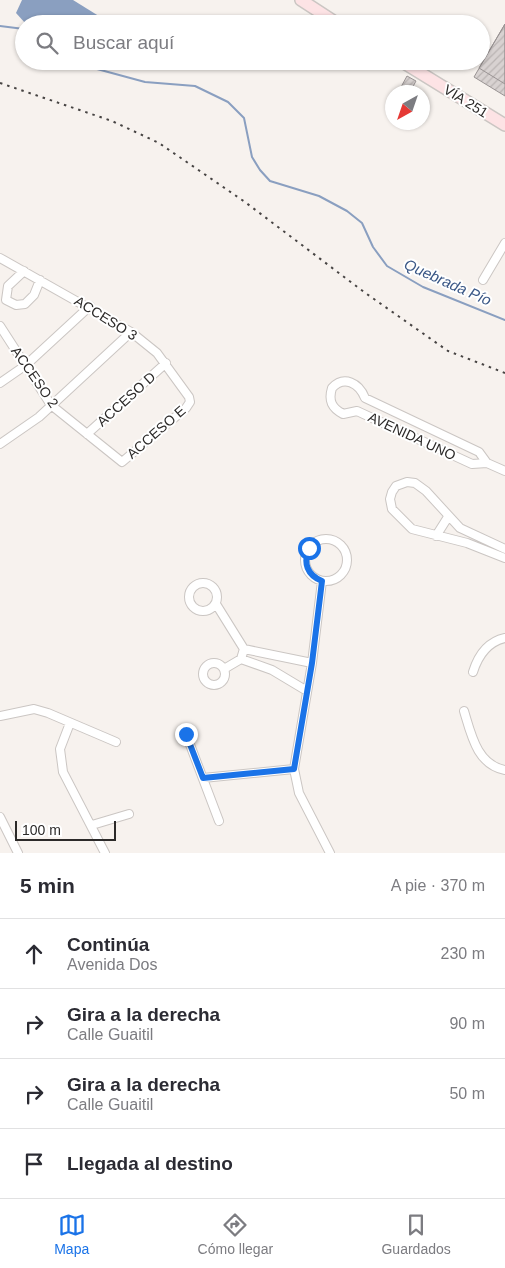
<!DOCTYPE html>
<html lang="es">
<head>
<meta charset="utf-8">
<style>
  :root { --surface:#fff; --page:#f7f7f7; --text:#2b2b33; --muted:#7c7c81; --line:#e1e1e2; --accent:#1a73e8 }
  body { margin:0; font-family:Helvetica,sans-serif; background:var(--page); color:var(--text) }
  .compass { position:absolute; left:385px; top:85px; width:45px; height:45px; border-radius:50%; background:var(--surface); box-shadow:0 1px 4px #0004; rotate:220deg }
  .scale { position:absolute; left:15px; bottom:12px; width:101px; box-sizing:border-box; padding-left:5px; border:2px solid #2c2a29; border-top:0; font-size:14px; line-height:18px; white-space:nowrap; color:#2c2a29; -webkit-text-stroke:4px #fff; paint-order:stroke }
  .stop { position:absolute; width:15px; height:15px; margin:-11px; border:4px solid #1a73e8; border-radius:50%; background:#fff }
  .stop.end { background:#1a73e8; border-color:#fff; box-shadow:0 1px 5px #0008 }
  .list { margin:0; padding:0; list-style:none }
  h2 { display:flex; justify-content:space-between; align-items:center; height:65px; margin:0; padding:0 20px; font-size:21px }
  h2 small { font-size:16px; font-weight:400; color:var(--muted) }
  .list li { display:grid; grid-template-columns:32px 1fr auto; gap:15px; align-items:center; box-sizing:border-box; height:70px; padding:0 20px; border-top:1px solid var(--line) }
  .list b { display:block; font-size:19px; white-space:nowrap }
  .list p { margin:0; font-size:16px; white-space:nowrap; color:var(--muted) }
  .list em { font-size:16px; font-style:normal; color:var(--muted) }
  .icon { flex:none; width:28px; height:28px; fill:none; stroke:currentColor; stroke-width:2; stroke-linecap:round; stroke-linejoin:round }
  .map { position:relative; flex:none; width:505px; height:853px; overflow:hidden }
  .search { position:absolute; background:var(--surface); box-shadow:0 1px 4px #0004; left:15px; right:15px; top:15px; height:55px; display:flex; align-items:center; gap:12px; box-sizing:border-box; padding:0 18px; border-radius:28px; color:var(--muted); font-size:19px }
  .sheet { height:345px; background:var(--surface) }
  nav { display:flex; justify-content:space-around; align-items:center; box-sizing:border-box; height:70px; border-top:1px solid var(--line); background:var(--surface); font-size:14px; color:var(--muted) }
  nav a { display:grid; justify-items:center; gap:2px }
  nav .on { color:var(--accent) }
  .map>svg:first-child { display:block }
  .water { fill:#8a9fc0 }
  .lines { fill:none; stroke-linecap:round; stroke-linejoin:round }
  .stream { stroke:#8a9fc0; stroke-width:2 }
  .building { fill:url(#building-hatch); stroke:#999393 }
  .street-casing { stroke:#cbc6c3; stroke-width:10 }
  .secondary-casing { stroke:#cbc6c3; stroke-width:14 }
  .street { stroke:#fff; stroke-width:8 }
  .secondary { stroke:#fde3e5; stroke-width:11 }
  .rail { stroke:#474443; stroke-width:2; stroke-dasharray:2.5 5; stroke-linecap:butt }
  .route { stroke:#1a73e8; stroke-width:6 }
  .labels { text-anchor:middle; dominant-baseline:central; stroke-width:4; stroke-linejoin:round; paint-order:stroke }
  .street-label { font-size:14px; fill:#2c2a29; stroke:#fff }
  .water-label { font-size:15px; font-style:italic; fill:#3a5786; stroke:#fff }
</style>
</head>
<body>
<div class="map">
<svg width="505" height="853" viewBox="0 0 505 853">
  <defs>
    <pattern id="building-hatch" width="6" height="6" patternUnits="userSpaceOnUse" patternTransform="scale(1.25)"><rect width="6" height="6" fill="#d8d2d1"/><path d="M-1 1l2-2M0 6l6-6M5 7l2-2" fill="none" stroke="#bab4b3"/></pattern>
  </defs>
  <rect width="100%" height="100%" fill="#f7f2ee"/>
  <path class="water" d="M22,0H73L102,18V24H26L16,13Z"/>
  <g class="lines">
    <path class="stream" d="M0,26L24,29
      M85,61L97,69L145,82L195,86L228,102L244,118L252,157L260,170L270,181L319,196L347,211L362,223L373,247L387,266L423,287L505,320"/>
  </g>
  <path class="building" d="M505,24V84L479,68Z
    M505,24V96L474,77Z
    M407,76L416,81L410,92L401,87Z"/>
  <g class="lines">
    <g class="street-casing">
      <path id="street" d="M0,258L131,332L157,353L189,397L190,402L186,408L122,462L51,405L0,326
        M24,271L8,286L6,300L16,305L25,304L34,295L40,280
        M483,280L505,243
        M0,383L26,365L90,306
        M87,434L166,363
        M0,444L39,417L131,332
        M487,463L472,464L357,411L343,414C332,408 328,401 332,388C344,375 359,383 365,398L479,452L487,463L505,471
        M436,536L448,517
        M305 560a21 21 0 1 1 42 0a21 21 0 1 1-42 0Z
        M505,549L460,528L426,491L415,483L407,482L396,486L392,492L390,499L392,509L412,529L467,543L505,558
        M322,581L312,663L294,769L299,793L330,853
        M189 597a14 14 0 1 1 28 0a14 14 0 1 1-28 0Z
        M216,604L244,649L241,659L224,669
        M244,649L312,663
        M241,659L272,670L307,691
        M203 674a11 11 0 1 1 22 0a11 11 0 1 1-22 0Z
        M473,672C478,656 487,642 505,638
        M464,711C471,734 477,765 505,770
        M0,716L34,709L48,713L116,742
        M70,723L60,749L63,772L105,853
        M186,734L219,821
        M203,778L294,769
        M0,817L18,853
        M92,825L129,814"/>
    </g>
    <g class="secondary-casing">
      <path id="secondary" d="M301,0L338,24
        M401,61L505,125"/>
    </g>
    <use href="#street" class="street"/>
    <use href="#secondary" class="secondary"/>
    <path class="rail" d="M0,83L112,121L159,143L245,202L364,292L448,351L505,373"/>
  </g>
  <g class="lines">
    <path class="route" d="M186,734L203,778L294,769L312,663L322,581C307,575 303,563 309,548"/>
  </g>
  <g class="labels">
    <g class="street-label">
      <text transform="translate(466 101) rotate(32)">VÍA 251</text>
      <text transform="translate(106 318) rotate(32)">ACCESO 3</text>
      <text transform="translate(35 377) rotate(55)">ACCESO 2</text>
      <text transform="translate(126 399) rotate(-42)">ACCESO D</text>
      <text transform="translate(156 432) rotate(-41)">ACCESO E</text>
      <text transform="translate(412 436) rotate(25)">AVENIDA UNO</text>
    </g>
    <g class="water-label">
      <text transform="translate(448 282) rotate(24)">Quebrada Pío</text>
    </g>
  </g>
</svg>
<svg class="compass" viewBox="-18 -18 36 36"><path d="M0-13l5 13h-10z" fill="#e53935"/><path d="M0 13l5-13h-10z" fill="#7c7c81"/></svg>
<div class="scale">100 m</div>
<div class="stop" style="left:309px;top:548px"></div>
<div class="stop end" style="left:186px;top:734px"></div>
<div class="search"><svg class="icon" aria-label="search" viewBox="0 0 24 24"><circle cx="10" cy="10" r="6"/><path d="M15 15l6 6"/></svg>Buscar aquí</div>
</div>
<section class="sheet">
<h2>5 min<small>A pie · 370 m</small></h2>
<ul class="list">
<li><svg class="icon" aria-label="ahead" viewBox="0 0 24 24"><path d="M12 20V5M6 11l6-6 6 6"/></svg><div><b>Continúa</b><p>Avenida Dos</p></div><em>230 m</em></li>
<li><svg class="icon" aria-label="right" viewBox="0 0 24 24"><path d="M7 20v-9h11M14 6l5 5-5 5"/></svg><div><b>Gira a la derecha</b><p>Calle Guaitil</p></div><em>90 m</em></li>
<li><svg class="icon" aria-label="right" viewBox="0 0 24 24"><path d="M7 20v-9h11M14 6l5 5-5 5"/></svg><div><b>Gira a la derecha</b><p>Calle Guaitil</p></div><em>50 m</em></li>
<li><svg class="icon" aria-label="arrive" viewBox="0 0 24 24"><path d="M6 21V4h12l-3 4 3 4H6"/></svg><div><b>Llegada al destino</b></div></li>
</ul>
</section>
<nav>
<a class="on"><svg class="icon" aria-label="map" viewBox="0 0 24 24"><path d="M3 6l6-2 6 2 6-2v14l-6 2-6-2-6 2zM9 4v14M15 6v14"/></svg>Mapa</a>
<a><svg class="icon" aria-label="directions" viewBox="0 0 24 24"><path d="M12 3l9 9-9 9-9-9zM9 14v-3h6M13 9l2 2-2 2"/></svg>Cómo llegar</a>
<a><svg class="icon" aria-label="saved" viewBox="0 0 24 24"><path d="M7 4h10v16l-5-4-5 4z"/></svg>Guardados</a>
</nav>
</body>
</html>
